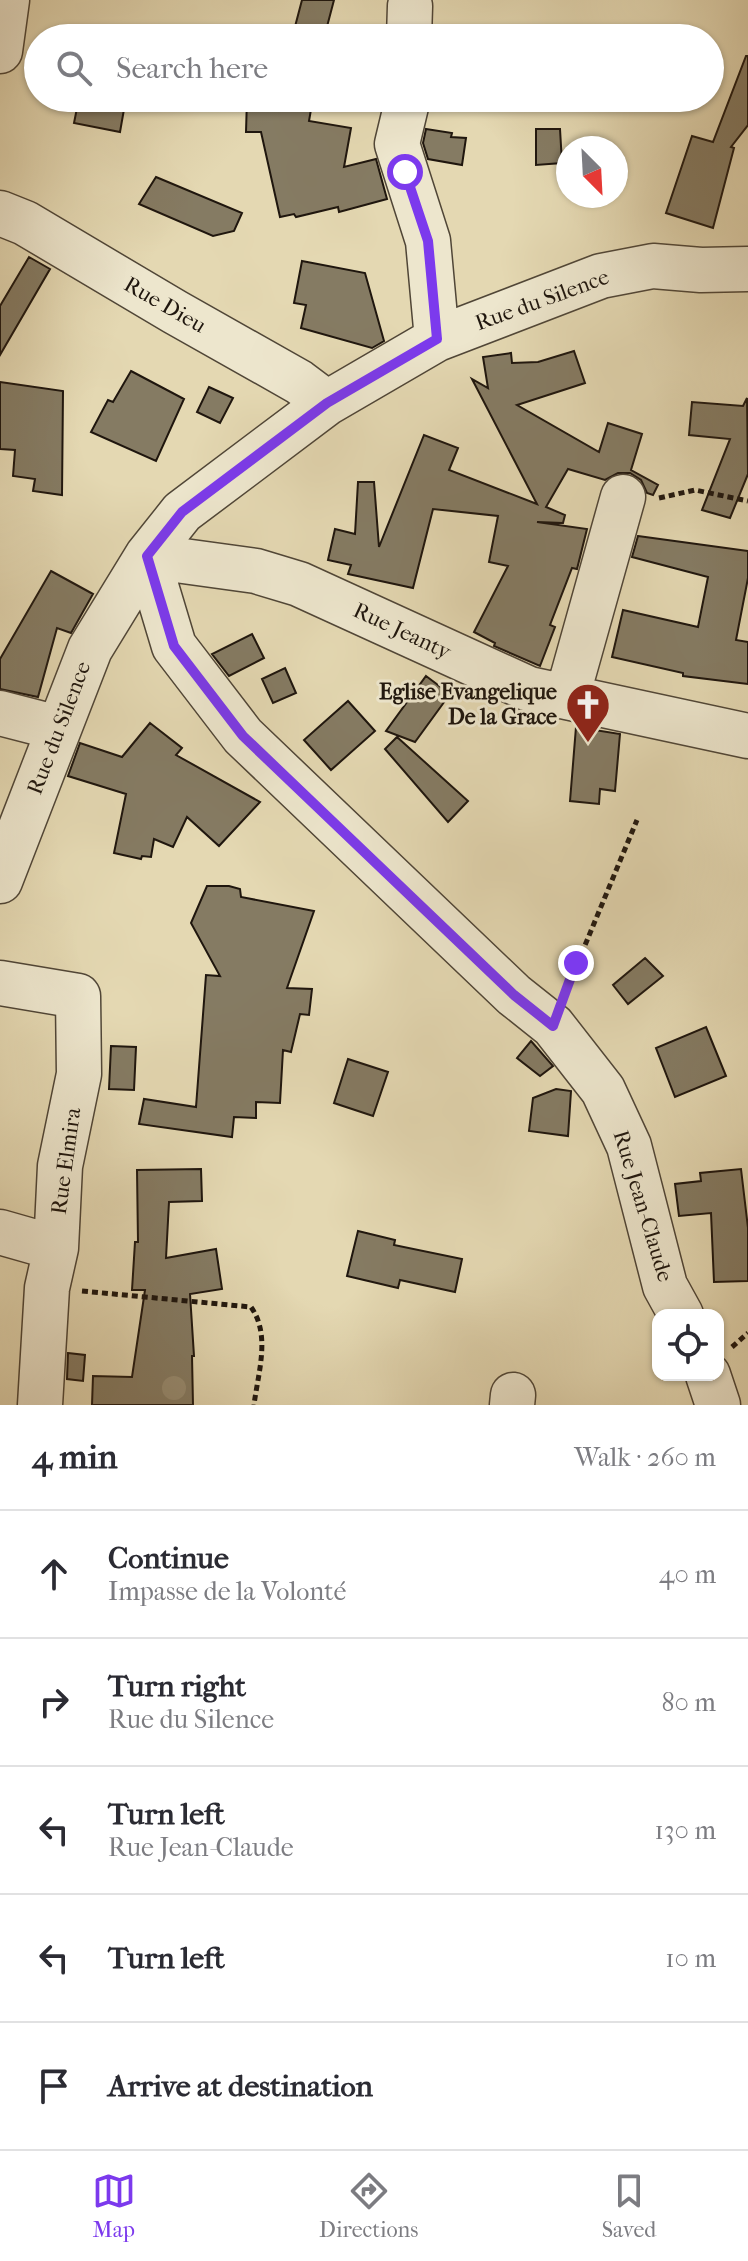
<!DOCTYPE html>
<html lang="en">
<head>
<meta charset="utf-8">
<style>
  :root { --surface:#fff; --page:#f7f7f7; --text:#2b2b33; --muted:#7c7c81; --line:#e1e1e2; --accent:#7c3aed }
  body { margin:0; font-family:"IM FELL French Canon",serif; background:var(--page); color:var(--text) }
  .controls { position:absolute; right:24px; bottom:24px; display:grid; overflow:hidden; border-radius:16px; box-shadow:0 2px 6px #0004 }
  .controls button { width:72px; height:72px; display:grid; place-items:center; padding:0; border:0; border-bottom:2px solid var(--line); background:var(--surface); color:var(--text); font:40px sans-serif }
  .compass { position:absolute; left:556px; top:136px; width:72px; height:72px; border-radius:50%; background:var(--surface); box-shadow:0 2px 6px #0004; rotate:156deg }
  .stop { position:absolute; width:24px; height:24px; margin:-18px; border:6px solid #7c3aed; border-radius:50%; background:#fff }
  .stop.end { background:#7c3aed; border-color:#fff; box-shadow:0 2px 8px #0008 }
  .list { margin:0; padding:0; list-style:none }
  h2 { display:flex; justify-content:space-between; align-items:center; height:104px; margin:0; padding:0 32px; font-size:34px }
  h2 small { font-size:26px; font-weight:400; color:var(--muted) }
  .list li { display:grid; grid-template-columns:52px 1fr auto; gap:24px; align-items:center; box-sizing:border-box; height:128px; padding:0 32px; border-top:2px solid var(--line) }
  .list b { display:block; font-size:30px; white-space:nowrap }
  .list p { margin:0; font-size:26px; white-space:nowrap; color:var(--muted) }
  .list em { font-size:26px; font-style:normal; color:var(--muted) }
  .icon { flex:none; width:44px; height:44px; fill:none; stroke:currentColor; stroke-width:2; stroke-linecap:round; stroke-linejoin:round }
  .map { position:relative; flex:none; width:748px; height:1405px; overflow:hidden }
  .search { position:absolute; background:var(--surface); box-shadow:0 2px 6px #0004; left:24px; right:24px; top:24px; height:88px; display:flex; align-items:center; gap:20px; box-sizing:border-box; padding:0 28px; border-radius:44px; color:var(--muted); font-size:30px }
  .sheet { height:744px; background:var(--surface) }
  nav { display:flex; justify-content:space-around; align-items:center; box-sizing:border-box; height:112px; border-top:2px solid var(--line); background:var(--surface); font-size:22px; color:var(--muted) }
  nav a { display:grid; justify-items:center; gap:4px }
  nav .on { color:var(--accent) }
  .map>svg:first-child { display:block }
  .building { fill:#857b63; stroke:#1f160e; stroke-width:2 }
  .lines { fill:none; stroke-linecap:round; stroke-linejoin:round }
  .minor-casing { stroke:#504637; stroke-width:47 }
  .path { stroke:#1f160e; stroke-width:5; stroke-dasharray:6 4; stroke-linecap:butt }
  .minor { stroke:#ede6cd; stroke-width:44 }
  .tree { fill:#978c72 }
  .route { stroke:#7c3aed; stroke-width:10 }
  .labels { text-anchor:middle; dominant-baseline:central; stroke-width:6; stroke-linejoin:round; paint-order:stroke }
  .street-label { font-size:22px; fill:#1f160e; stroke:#ede6cd }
  .poi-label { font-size:22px; font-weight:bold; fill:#1f160e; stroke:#ede6cd; text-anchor:end }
</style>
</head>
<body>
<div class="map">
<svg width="748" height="1405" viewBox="0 0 748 1405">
  <rect width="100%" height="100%" fill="#e4d8b2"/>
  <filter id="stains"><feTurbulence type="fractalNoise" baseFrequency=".0025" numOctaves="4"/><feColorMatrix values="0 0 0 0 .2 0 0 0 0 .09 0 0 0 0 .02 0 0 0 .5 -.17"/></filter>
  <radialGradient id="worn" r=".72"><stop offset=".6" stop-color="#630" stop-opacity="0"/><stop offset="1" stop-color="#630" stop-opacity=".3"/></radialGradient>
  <path class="building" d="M302,0H334L324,38H292Z
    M746,56H748V125L731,147L734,148L713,228L666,213L692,136L713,142Z
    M79,98H126L120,132L74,123Z
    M247,98H313L309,121L351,128L344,167L376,159L387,199L339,212L338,207L296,217L294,214L280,217L261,132H246Z
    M426,129L452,133L451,137L466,138L462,165L428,159L423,143Z
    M536,129H560L562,163L536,165Z
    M156,177L242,213L234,231L213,236L139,204Z
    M29,257L50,269L0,355V306Z
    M302,261L365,273L384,341L372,348L301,328L306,305L294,303Z
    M574,351L585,383L517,405L599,452L608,423L642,434L631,470L658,485L653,495L647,493L641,480L630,473H618L605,480L568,469L546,507L565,515L563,523L537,522L587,529L577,569L572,568L550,625L555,627L540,666L494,646L495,643L474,632L508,566L489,562L498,516L433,509L413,588L348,574L351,565L328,560L335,529L355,534L358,482H374L379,547L424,435L458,448L449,470L537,504L472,379L488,388L483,357L511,353L512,363L538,362Z
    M131,371L184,399L156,461L91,432L108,400L113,402Z
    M0,382L63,391L62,495L33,491L35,479L13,476L15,450L0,449Z
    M209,387L233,398L220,423L197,412Z
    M747,398L748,474L730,518L702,510L730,439L689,435L692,402L743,406Z
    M638,536L748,551V578L736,640L748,642V684L683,676V673L612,657L623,610L698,627L708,577L632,557Z
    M51,571L93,594L71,633L57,628L38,697L0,689V659Z
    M252,634L264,658L229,676L212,654Z
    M285,668L296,693L273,703L262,679Z
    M426,676L450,694L415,742L386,731Z
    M348,701L375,731L331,770L304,740Z
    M150,723L182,748L176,755L260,802L219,846L187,817L173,847L154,839L151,857L142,856L141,859L114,853L126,794L68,776L80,743L122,757Z
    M576,727L620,734L615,791L600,789L599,804L570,801Z
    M397,737L468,801L448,822L385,749Z
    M207,886H229L240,889L241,897L314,911L287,988L312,989L309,1015L300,1014L291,1052L283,1050L280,1103L256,1102V1118L234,1117L232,1137L139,1124L144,1099L196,1107L206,975L220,976L191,923Z
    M645,958L663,976L628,1004L613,985Z
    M706,1027L726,1076L675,1097L656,1048Z
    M531,1041L553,1066L540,1076L517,1058Z
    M111,1046L136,1047L134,1090L109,1089Z
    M348,1059L388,1072L373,1116L334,1103Z
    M556,1089L571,1091L568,1136L529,1131L533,1098Z
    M201,1169L202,1201L169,1202L166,1258L216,1249L222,1289L190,1294L194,1356H192L193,1405H92L93,1376L132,1377L145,1290H132L135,1242H138L137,1170Z
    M741,1169L748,1228V1281L714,1282L711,1213L679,1216L675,1184L701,1181L700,1173Z
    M358,1231L395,1240L394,1245L462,1259L455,1292L400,1280L398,1288L347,1276Z
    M68,1353L85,1355L83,1381L67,1379Z"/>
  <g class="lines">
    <g class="minor-casing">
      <path id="minor" d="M409,38L410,6
        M0,51L7,0
        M408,98L397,144L428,241L437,339
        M0,213L25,223L175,312L299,382L327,403
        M567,697L623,497
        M0,713L58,728
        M0,881L90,649L147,556L182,512L327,403L437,339L601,276L653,266L701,270L748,269
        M0,983L78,996L79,1074L60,1166L56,1248L47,1288L40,1405
        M0,1232L56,1248
        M681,1315L665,1286L629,1146L603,1090L553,1026L514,995L243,736L174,646L147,556L256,571L299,584L529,689L748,736
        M708,1375L718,1405
        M512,1405L513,1395"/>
    </g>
    <path class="path" d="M659,498L695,490L748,501
      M566,991L637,820
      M82,1291L251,1307C271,1335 258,1373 254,1405
      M732,1347L748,1333"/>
    <use href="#minor" class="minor"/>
  </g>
  <circle class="tree" cx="174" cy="1388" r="12"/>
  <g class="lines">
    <path class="route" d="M405,172L428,241L437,339L327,403L182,512L147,556L174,646L243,736L514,995L553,1026L576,963"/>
  </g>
  <defs>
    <g id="church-pin" transform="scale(2.3)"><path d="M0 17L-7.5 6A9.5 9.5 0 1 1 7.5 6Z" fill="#8f2418" stroke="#ede6cd"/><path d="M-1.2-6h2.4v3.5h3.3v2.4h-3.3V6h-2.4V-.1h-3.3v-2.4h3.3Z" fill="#fff"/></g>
  </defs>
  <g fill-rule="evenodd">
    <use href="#church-pin" x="588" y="705"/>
  </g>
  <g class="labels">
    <g class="street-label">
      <text transform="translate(542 300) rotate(-20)">Rue du Silence</text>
      <text transform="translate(165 305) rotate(30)">Rue Dieu</text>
      <text transform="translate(402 631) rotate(25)">Rue Jeanty</text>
      <text transform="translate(59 728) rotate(-69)">Rue du Silence</text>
      <text transform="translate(66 1161) rotate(-82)">Rue Elmira</text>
      <text transform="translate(643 1206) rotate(73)">Rue Jean-Claude</text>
    </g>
    <g class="poi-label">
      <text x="557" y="692">Eglise Evangelique<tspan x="557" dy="25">De la Grace</tspan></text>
    </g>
  </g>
  <rect width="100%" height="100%" filter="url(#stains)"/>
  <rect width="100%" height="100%" fill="url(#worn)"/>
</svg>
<div class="controls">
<button><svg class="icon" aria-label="locate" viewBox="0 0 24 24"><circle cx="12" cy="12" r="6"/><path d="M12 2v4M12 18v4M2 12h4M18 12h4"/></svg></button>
</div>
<svg class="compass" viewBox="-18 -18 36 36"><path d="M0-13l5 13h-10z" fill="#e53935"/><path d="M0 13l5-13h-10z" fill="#7c7c81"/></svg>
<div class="stop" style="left:405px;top:172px"></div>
<div class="stop end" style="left:576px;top:963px"></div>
<div class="search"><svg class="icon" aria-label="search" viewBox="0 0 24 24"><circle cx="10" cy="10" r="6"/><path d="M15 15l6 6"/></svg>Search here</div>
</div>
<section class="sheet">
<h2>4 min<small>Walk · 260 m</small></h2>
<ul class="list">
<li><svg class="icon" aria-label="ahead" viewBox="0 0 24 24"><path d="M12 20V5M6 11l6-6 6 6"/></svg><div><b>Continue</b><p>Impasse de la Volonté</p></div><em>40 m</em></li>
<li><svg class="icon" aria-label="right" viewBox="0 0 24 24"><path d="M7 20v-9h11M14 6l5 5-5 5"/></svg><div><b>Turn right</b><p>Rue du Silence</p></div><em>80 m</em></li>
<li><svg class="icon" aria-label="left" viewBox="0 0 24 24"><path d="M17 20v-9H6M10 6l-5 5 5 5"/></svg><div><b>Turn left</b><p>Rue Jean-Claude</p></div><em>130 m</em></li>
<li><svg class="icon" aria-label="left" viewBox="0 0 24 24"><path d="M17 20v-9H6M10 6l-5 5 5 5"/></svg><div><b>Turn left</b></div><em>10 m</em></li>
<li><svg class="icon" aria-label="arrive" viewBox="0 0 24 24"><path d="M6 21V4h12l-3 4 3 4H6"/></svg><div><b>Arrive at destination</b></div></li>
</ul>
</section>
<nav>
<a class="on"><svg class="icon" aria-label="map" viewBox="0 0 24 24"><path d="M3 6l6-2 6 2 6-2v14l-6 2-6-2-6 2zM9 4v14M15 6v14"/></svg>Map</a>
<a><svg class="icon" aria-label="directions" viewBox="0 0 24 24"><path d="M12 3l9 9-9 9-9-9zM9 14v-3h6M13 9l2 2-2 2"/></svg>Directions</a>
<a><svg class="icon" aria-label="saved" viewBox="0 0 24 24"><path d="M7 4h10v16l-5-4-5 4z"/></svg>Saved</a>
</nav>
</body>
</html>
